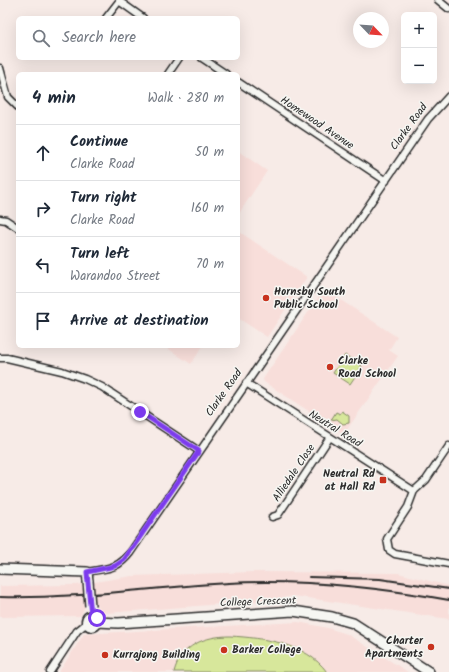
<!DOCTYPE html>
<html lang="en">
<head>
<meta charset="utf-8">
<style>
  :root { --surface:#fff; --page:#f2f2f3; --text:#1f2937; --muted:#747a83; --line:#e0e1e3 }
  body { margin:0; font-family:Kalam,sans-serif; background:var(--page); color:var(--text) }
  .controls { position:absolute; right:12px; top:12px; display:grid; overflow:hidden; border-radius:6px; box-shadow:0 4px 16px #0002 }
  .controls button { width:36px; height:36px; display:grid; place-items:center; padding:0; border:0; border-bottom:1px solid var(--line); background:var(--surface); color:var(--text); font:20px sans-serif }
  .compass { position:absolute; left:353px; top:12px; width:36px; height:36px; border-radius:50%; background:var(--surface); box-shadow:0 4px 16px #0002; rotate:115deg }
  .stop { position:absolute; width:12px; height:12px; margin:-9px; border:3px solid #7c3aed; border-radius:50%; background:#fff }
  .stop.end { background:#7c3aed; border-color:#fff; box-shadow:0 1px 4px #0008 }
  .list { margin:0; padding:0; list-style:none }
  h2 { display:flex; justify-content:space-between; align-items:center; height:52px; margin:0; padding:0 16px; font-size:17px }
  h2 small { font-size:13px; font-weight:400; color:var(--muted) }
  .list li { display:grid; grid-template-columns:26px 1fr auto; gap:12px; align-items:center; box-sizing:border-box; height:56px; padding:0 16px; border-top:1px solid var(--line) }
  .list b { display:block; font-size:15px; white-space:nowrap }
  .list p { margin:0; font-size:13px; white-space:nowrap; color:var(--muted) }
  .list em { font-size:13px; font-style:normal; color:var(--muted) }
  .icon { flex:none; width:22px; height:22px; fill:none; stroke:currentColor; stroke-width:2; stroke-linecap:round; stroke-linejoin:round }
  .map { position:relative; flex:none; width:449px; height:672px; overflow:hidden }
  .search { position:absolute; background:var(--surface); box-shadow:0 4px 16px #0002; left:16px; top:16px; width:224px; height:44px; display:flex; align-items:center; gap:10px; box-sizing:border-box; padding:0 14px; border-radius:6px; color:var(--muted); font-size:15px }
  .panel { position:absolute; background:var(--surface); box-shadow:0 4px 16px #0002; left:16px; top:72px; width:224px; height:276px; border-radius:6px }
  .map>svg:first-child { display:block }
  .built { fill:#f8deda }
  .green { fill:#d7e79b; stroke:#818963 }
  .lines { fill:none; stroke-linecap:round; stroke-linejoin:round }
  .street-casing { stroke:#2b2b2b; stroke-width:9 }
  .secondary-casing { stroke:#2b2b2b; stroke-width:12 }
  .street { stroke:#f6f6f2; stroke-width:6 }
  .secondary { stroke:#f6f6f2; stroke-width:9 }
  .rail { stroke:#2b2b2b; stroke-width:2 }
  .secondary-bridge-casing { stroke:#2b2b2b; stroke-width:12; stroke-linecap:butt }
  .secondary-bridge { stroke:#f6f6f2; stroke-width:9 }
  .route { stroke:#7c3aed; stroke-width:5 }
  .poi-dot { fill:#c8321e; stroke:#f6f6f2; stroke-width:1.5 }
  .labels { text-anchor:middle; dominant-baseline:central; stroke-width:3; stroke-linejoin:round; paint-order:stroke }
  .street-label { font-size:11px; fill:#2b2b2b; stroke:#f6f6f2 }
  .poi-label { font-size:11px; font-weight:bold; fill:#2b2b2b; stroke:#f6f6f2; text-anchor:start }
</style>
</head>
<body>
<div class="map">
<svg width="449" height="672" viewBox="0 0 449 672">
  <rect width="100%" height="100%" fill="#f7ebe7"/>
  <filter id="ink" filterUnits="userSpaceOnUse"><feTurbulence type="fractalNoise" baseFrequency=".025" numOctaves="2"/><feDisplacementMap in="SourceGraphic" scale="8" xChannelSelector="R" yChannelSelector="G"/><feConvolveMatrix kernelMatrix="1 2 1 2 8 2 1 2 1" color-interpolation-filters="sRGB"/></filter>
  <g filter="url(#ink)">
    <path class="built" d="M238,151L267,171L238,215Z
      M238,231L307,277L267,337L238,318Z
      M324,289L397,337L389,350L398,356L344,434L264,382L263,379Z
      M164,346H203L191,364Z
      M254,572L398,573L449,586V619L294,596L260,601L107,613L101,611L98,606L86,603L81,616L0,617V586L76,585L132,576Z
      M298,622L328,628L347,634L408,672H59L84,634Z"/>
    <path class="green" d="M345,355L362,366L350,384L333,373Z
      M342,411L349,416V423L343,424L337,419L331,420L336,412L340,414Z
      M230,636C264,638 306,643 327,672H174C181,645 205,636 230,636Z"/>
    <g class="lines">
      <g class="street-casing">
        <path id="street" d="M438,0L449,9
          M119,1L143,18
          M106,18L120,0
          M202,58L226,74
          M0,68L8,97L18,107
          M168,74L179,58
          M238,82L386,181
          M0,219L6,220L18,228
          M0,358H7L62,371L85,379L102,387L199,451
          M246,383L414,491
          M449,446L426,480L414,491L408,507L387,539L389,550L395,554L449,564
          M272,517L278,515L330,437
          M87,572C107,568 117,570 130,553L428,119L449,96
          M50,672L77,631L87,623"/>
      </g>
      <g class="secondary-casing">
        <path id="secondary" d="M0,569L87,572L88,581
          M86.5 621a5.5 5.5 0 1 1 11 0a5.5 5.5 0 1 1-11 0Z
          M97,622L118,623L293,611L332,617L353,623L429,672"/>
      </g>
      <use href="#street" class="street"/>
      <use href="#secondary" class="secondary"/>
      <path class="rail" d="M309,577L380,579L449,589
        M0,597C77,599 153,587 229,583C304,579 376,587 449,600"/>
      <g class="secondary-bridge-casing">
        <path id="secondary-bridge" d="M88,581L90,606"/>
      </g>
      <use href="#secondary-bridge" class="secondary-bridge"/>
    </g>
  </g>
  <g class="lines" filter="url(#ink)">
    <path class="route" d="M97,618L91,615L87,572L115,566L124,560L199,451L140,412"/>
  </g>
  <g class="poi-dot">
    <circle cx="266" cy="298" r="4"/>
    <circle cx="330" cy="367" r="4"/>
    <rect x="379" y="476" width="8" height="8" rx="2"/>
    <circle cx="431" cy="647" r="4"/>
    <circle cx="224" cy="650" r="4"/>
    <circle cx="105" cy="655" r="4"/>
  </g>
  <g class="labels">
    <g class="street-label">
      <text transform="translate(317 123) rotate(34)">Homewood Avenue</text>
      <text transform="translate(409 127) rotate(-54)">Clarke Road</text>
      <text transform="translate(224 393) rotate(-55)">Clarke Road</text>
      <text transform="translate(335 429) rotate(32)">Neutral Road</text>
      <text transform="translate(294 473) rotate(-56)">Alliedale Close</text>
      <text transform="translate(258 602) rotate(-2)">College Crescent</text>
    </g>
    <g class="poi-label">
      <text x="274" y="292">Hornsby South<tspan x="274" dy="13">Public School</tspan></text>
      <text x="338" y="361">Clarke<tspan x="338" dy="13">Road School</tspan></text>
      <text x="375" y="474" text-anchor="end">Neutral Rd<tspan x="375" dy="13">at Hall Rd</tspan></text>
      <text x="423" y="641" text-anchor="end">Charter<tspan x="423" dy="13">Apartments</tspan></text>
      <text x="232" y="650">Barker College</text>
      <text x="113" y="655">Kurrajong Building</text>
    </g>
  </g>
</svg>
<div class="controls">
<button>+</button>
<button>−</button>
</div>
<svg class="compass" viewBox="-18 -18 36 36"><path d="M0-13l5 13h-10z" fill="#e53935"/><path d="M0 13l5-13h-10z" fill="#747a83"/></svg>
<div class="stop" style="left:97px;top:618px"></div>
<div class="stop end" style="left:140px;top:412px"></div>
<div class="search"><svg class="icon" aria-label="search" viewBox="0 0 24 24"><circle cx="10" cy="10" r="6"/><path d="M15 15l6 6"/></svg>Search here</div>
<section class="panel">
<h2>4 min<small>Walk · 280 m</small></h2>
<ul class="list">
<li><svg class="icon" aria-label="ahead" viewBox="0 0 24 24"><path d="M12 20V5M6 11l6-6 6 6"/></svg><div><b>Continue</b><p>Clarke Road</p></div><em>50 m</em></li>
<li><svg class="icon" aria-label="right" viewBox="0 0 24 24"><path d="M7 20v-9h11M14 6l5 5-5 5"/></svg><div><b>Turn right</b><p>Clarke Road</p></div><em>160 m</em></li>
<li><svg class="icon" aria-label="left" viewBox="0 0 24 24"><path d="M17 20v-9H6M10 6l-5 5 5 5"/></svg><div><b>Turn left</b><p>Warandoo Street</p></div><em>70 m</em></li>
<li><svg class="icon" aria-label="arrive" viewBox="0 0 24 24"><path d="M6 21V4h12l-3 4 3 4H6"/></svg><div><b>Arrive at destination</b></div></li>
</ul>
</section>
</div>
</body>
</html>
